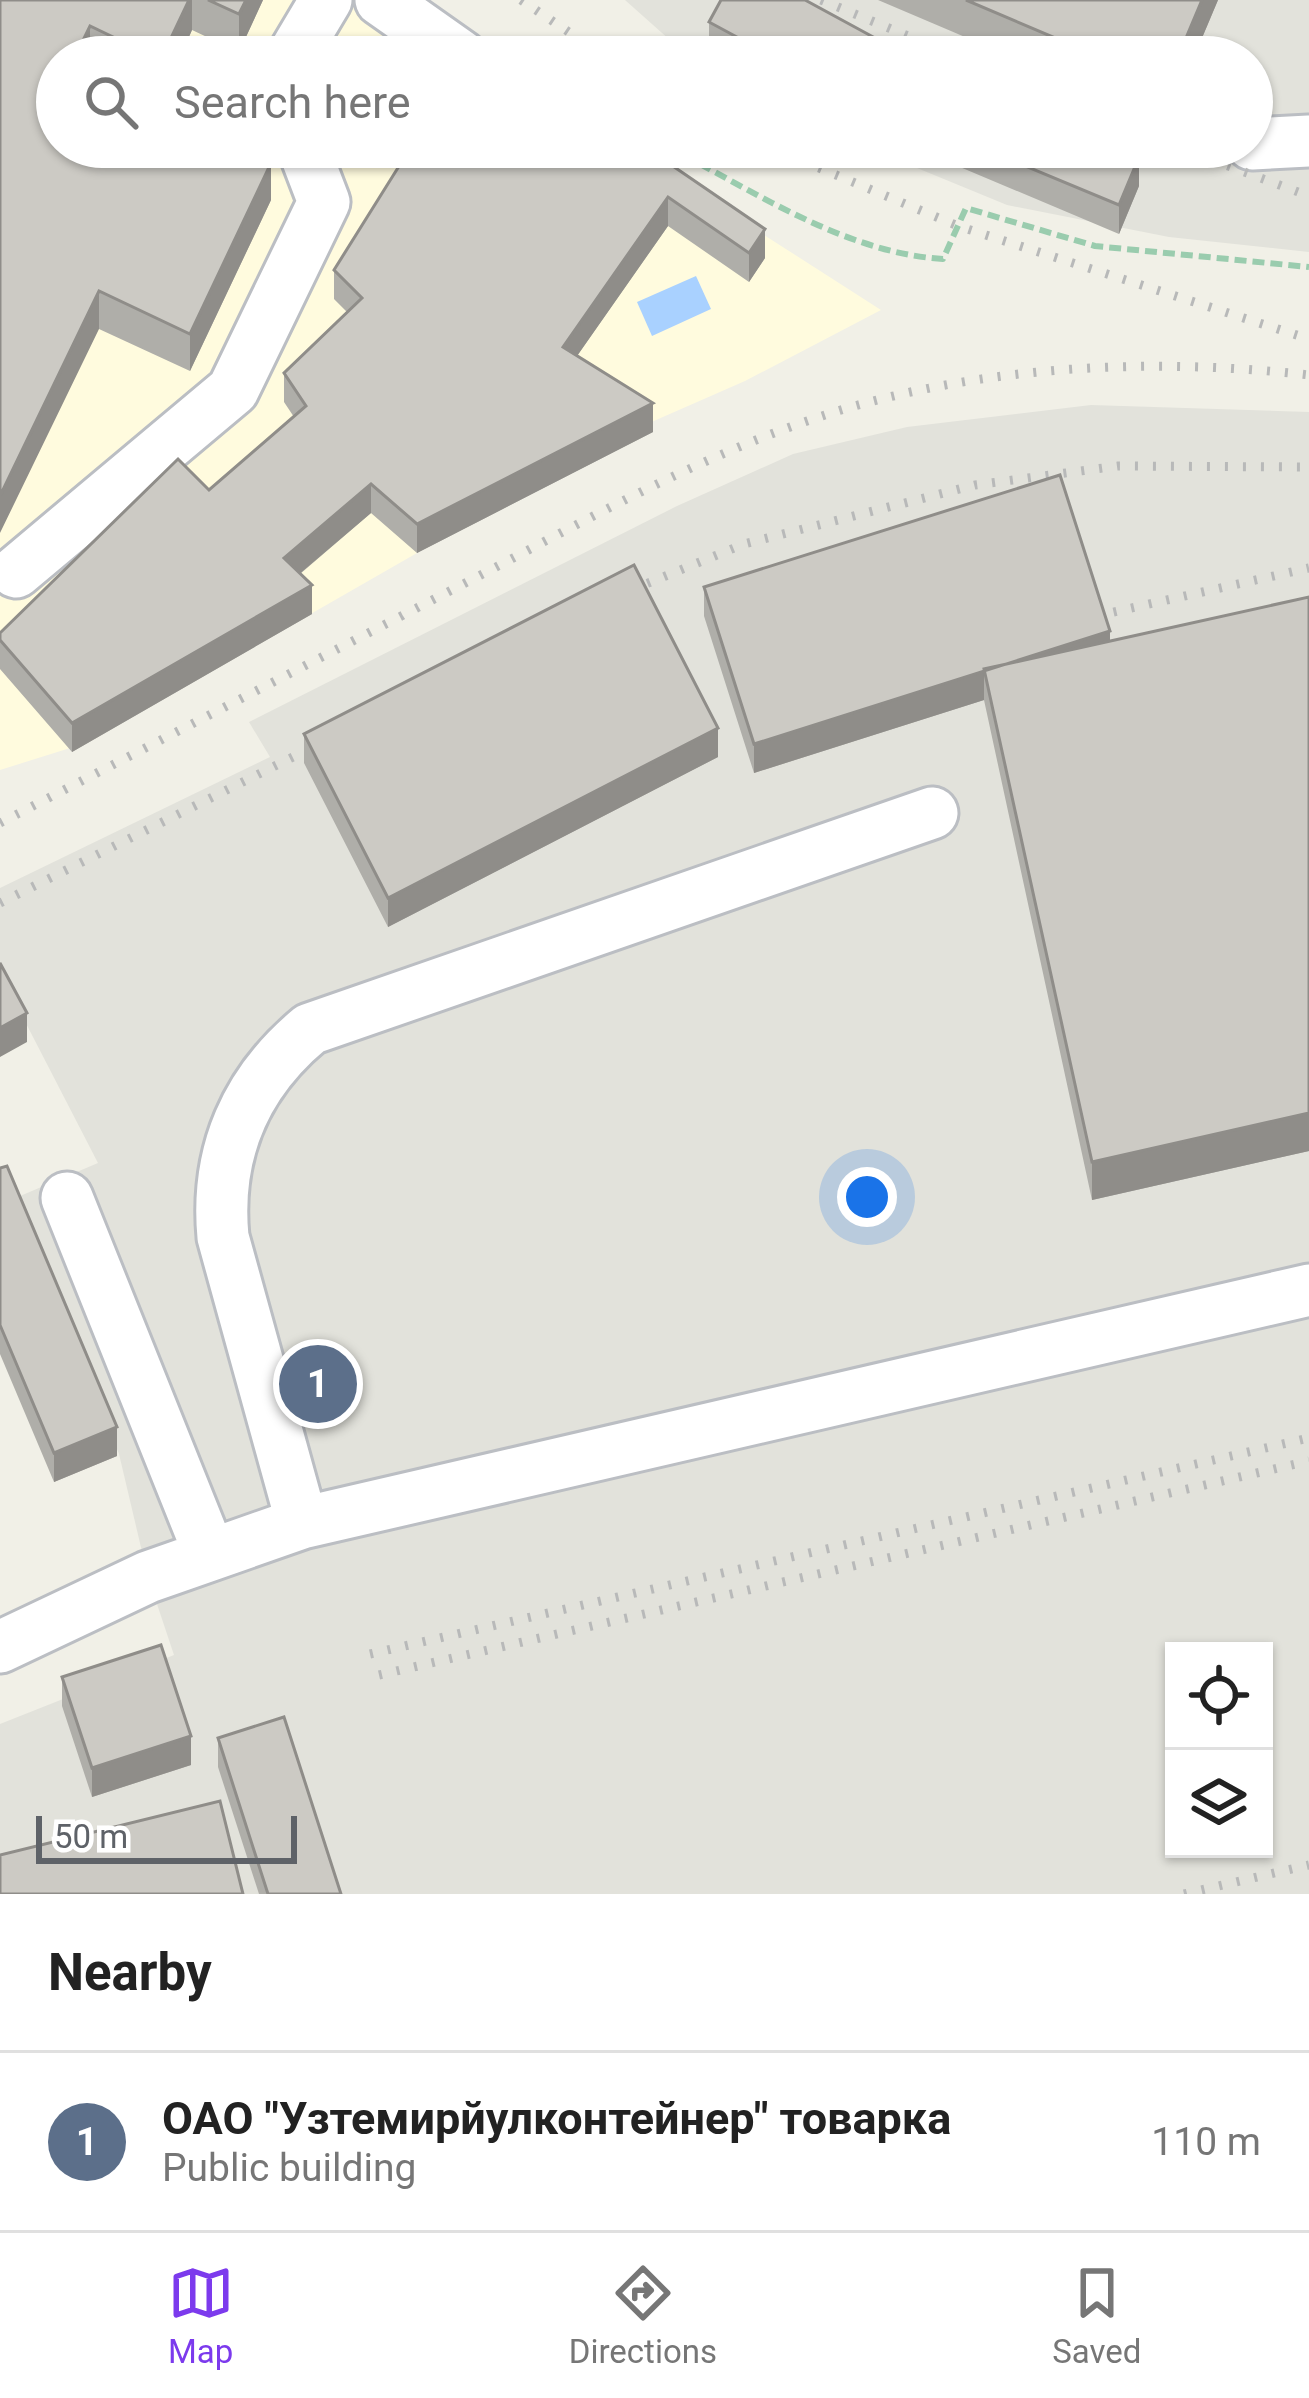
<!DOCTYPE html>
<html lang="en">
<head>
<meta charset="utf-8">
<style>
  :root { --surface:#fff; --page:#f2f2f2; --text:#222; --muted:#767676; --line:#e0e0e0; --accent:#7c3aed }
  body { margin:0; font-family:Roboto,sans-serif; background:var(--page); color:var(--text) }
  .controls { position:absolute; right:36px; bottom:36px; display:grid; overflow:hidden; border-radius:0px; box-shadow:0 3px 9px #0004 }
  .controls button { width:108px; height:108px; display:grid; place-items:center; padding:0; border:0; border-bottom:3px solid var(--line); background:var(--surface); color:var(--text); font:60px sans-serif }
  .scale { position:absolute; left:36px; bottom:30px; width:261px; box-sizing:border-box; padding-left:12px; border:6px solid #5e6268; border-top:0; font-size:33px; line-height:42px; white-space:nowrap; color:#5e6268; -webkit-text-stroke:9px #fff; paint-order:stroke }
  .you { position:absolute; left:867px; top:1197px; width:42px; height:42px; margin:-30px; border:9px solid #fff; border-radius:50%; background:#1a73e8; box-shadow:0 0 0 18px #1a73e833 }
  .badge { display:grid; place-items:center; width:78px; height:78px; border-radius:50%; background:var(--accent); color:#fff; font-size:39px; font-weight:700 }
  .pin { position:absolute; translate:-50% -50%; border:6px solid #fff; box-shadow:0 3px 12px #0006 }
  .list { margin:0; padding:0; list-style:none }
  h2 { display:flex; justify-content:space-between; align-items:center; height:156px; margin:0; padding:0 48px; font-size:51px }
  h2 small { font-size:39px; font-weight:400; color:var(--muted) }
  .list li { display:grid; grid-template-columns:78px 1fr auto; gap:36px; align-items:center; box-sizing:border-box; height:180px; padding:0 48px; border-top:3px solid var(--line) }
  .list b { display:block; font-size:45px; white-space:nowrap }
  .list p { margin:0; font-size:39px; white-space:nowrap; color:var(--muted) }
  .list em { font-size:39px; font-style:normal; color:var(--muted) }
  .icon { flex:none; width:66px; height:66px; fill:none; stroke:currentColor; stroke-width:2; stroke-linecap:round; stroke-linejoin:round }
  .map { position:relative; flex:none; width:1309px; height:1894px; overflow:hidden }
  .search { position:absolute; background:var(--surface); box-shadow:0 3px 9px #0004; left:36px; right:36px; top:36px; height:132px; display:flex; align-items:center; gap:30px; box-sizing:border-box; padding:0 42px; border-radius:66px; color:var(--muted); font-size:45px }
  .sheet { height:336px; background:var(--surface) }
  nav { display:flex; justify-content:space-around; align-items:center; box-sizing:border-box; height:168px; border-top:3px solid var(--line); background:var(--surface); font-size:33px; color:var(--muted) }
  nav a { display:grid; justify-items:center; gap:6px }
  nav .on { color:var(--accent) }
  .map>svg:first-child { display:block }
  .commercial { fill:#fffbde }
  .industrial { fill:#e2e2db; fill-rule:evenodd }
  .water { fill:#a9d1ff }
  .lines { fill:none; stroke-linecap:round; stroke-linejoin:round }
  .minor-casing { stroke:#bbbec3; stroke-width:57 }
  .path { stroke:#9accae; stroke-width:6; stroke-dasharray:12 6; stroke-linecap:butt }
  .minor { stroke:#fff; stroke-width:51 }
  .rail { stroke:#b8b9b9; stroke-width:9; stroke-dasharray:3 15; stroke-linecap:butt }
  .wall { fill:#afaea9 }
  .shaded-wall { fill:#8f8d89 }
  .building { fill:#cccac4; stroke:#8f8d89; stroke-width:3 }
</style>
</head>
<body>
<div class="map">
<svg width="1309" height="1894" viewBox="0 0 1309 1894">
  <rect width="100%" height="100%" fill="#f1f0e7"/>
  <path class="commercial" d="M0,0H420L495,57H57V147H627L881,310L745,381L517,481L417,553L86,743L0,770Z"/>
  <path class="industrial" d="M625,0H1309V252L1169,237L1007,205L866,147H1252V57H689Z
    M1091,405L1309,412V1894H0V1724L174,1655L148,1577L119,1454L13,1199L98,1163L0,973V888L270,757L249,722L677,506L793,454L907,427ZM1174,1651H1264V1849H1174Z"/>
  <path class="water" d="M696,276L711,309L652,336L637,302Z"/>
  <g class="lines">
    <g class="minor-casing">
      <path id="minor" d="M381,0L462,57
        M292,57L326,0
        M1252,144L1309,141
        M16,572L233,390L324,202L303,147
        M67,1198L210,1555
        M302,1523L223,1237C215,1152 246,1082 310,1029L932,813
        M0,1647L148,1577L302,1523L1309,1290"/>
    </g>
    <path class="path" d="M502,44L523,57
      M668,147C754,191 845,253 943,259L966,208L1095,246L1309,267"/>
    <use href="#minor" class="minor"/>
    <path class="rail" d="M521,0L606,57
      M821,0L959,57
      M769,147L958,226L1309,339
      M1177,147L1309,196
      M614,597L744,544L975,485L1118,466L1309,467
      M1096,616L1309,568
      M0,823C159,741 318,659 477,577C607,509 741,433 885,398C1023,364 1167,359 1309,375
      M0,903L335,736
      M370,1654L1309,1438
      M379,1675L1309,1461
      M1184,1894L1309,1865"/>
  </g>
  <path class="wall" d="M0,0H263L239,52L192,30L180,57H57L271,200L190,371L99,329Z
    M878,0H1218L1194,57H1012Z
    M709,22L910,57H720L709,51Z
    M645,147L765,258L749,282L668,226L577,356L653,432L417,553L371,513L300,574L312,614L72,752L0,669V633L209,490L294,417L284,402V373L347,312L334,299V270Z
    M922,147H1116L1139,186L1119,234L922,151Z
    M704,587L1110,641L1309,597V1151L1092,1200L984,700L754,773L704,616Z
    M304,734L718,757L388,927L304,763Z
    M0,1168L117,1456L54,1482L0,1354Z
    M62,1677L191,1765L92,1797L62,1706Z
    M218,1738L341,1894H259L218,1767Z"/>
  <path class="shaded-wall" d="M189,0H192V30L180,57H162Z
    M246,0H263L239,52V14Z
    M1202,0H1218L1194,57H1178Z
    M90,26V57H75Z
    M1139,157V186L1119,234V205Z
    M271,163V200L190,371V334Z
    M668,197V226L563,376V347Z
    M765,229V258L749,282V253Z
    M99,291V329L0,533V496Z
    M653,403V432L417,553V524Z
    M371,484V513L284,587V558Z
    M312,585V614L72,752V723Z
    M1110,631V660L984,671Z
    M984,671V700L754,773V744Z
    M718,728V757L388,927V898Z
    M27,1013V1042L0,1057V1028Z
    M1309,1113V1151L1092,1200V1162Z
    M117,1427V1456L54,1482V1453Z
    M191,1736V1765L92,1797V1768Z"/>
  <path class="building" d="M0,0H189L162,57H155L90,26L75,57H57V147H237L271,163L190,334L99,291L0,496Z
    M208,0H246L239,14Z
    M721,0H805L910,57H774L709,22Z
    M966,0H1202L1178,57H1100Z
    M411,147H645L765,229L749,253L668,197L563,347L653,403L417,524L371,484L284,558L312,585L72,723L0,640V633L178,459L209,490L306,406L284,373L362,298L334,270Z
    M980,147H1116L1139,157L1119,205Z
    M1060,475L1110,631L754,744L704,587Z
    M634,565L718,728L388,898L304,734Z
    M1309,597V1113L1092,1162L984,669Z
    M0,963L27,1013L0,1028Z
    M7,1166L117,1427L54,1453L0,1325V1168Z
    M161,1645L191,1736L92,1768L62,1677Z
    M284,1717L341,1894H268L218,1738Z
    M220,1801L243,1894H0V1855Z"/>
</svg>
<div class="controls">
<button><svg class="icon" aria-label="locate" viewBox="0 0 24 24"><circle cx="12" cy="12" r="6"/><path d="M12 2v4M12 18v4M2 12h4M18 12h4"/></svg></button>
<button><svg class="icon" aria-label="layers" viewBox="0 0 24 24"><path d="M12 4l9 5-9 5-9-5zM3 14l9 5 9-5"/></svg></button>
</div>
<div class="scale">50 m</div>
<div class="you"></div>
<div class="pin badge" style="left:318px;top:1384px;background:#5c6f8a">1</div>
<div class="search"><svg class="icon" aria-label="search" viewBox="0 0 24 24"><circle cx="10" cy="10" r="6"/><path d="M15 15l6 6"/></svg>Search here</div>
</div>
<section class="sheet">
<h2>Nearby<small></small></h2>
<ul class="list">
<li><span class="badge" style="background:#5c6f8a">1</span><div><b>ОАО &quot;Узтемирйулконтейнер&quot; товарка</b><p>Public building</p></div><em>110 m</em></li>
</ul>
</section>
<nav>
<a class="on"><svg class="icon" aria-label="map" viewBox="0 0 24 24"><path d="M3 6l6-2 6 2 6-2v14l-6 2-6-2-6 2zM9 4v14M15 6v14"/></svg>Map</a>
<a><svg class="icon" aria-label="directions" viewBox="0 0 24 24"><path d="M12 3l9 9-9 9-9-9zM9 14v-3h6M13 9l2 2-2 2"/></svg>Directions</a>
<a><svg class="icon" aria-label="saved" viewBox="0 0 24 24"><path d="M7 4h10v16l-5-4-5 4z"/></svg>Saved</a>
</nav>
</body>
</html>
